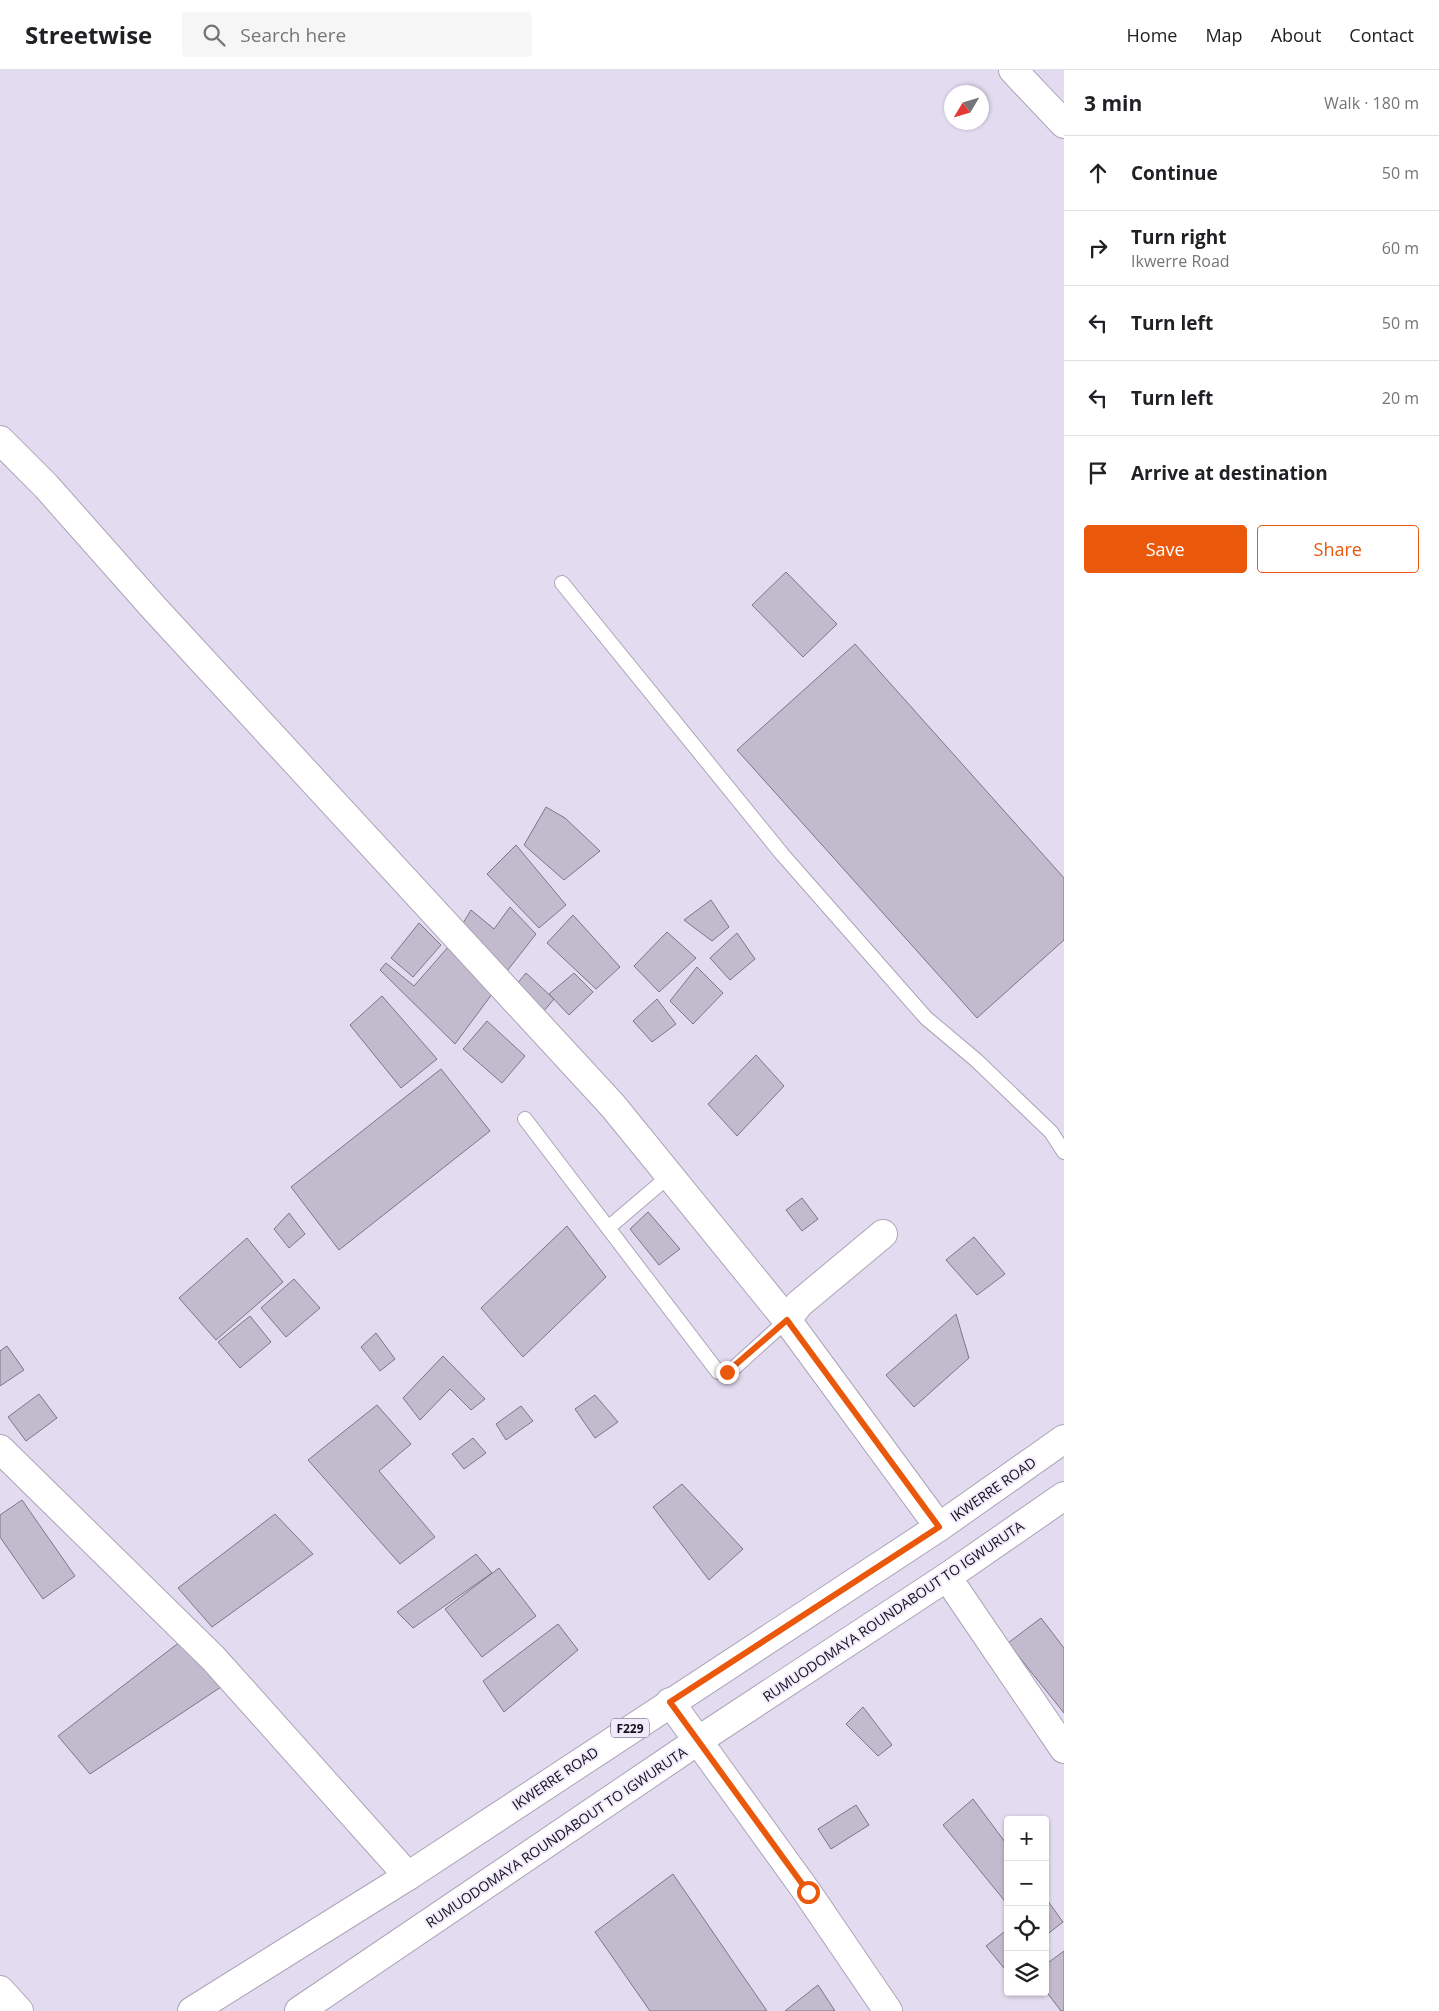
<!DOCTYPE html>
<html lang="en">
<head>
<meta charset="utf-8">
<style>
  :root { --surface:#fff; --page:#f6f6f6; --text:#202124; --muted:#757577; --line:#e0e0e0; --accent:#ea580c }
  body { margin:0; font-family:"Open Sans",sans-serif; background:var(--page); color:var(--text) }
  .controls { position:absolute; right:15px; bottom:15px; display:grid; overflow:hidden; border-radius:5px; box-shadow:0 1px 4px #0004 }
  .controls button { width:45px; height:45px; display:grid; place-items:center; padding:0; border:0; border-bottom:1px solid var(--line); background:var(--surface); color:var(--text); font:25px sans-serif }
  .compass { position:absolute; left:944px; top:15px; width:45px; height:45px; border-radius:50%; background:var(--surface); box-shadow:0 1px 4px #0004; rotate:232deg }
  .stop { position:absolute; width:15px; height:15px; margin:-11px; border:4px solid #ea580c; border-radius:50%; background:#fff }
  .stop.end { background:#ea580c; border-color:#fff; box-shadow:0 1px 5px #0008 }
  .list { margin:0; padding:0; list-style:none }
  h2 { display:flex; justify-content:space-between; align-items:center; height:65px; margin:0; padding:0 20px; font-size:21px }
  h2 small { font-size:16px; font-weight:400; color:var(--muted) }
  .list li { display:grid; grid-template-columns:32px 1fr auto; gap:15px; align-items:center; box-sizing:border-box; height:75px; padding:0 20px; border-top:1px solid var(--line) }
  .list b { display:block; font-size:19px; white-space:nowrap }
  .list p { margin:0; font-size:16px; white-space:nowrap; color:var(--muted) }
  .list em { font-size:16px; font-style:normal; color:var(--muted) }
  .actions { display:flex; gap:10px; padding:15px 20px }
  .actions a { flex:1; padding:11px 0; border:1px solid var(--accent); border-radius:5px; text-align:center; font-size:18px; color:var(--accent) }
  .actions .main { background:var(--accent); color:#fff }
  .icon { flex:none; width:28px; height:28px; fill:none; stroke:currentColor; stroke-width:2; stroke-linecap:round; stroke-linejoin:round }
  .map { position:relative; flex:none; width:1064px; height:1941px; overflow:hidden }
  header { display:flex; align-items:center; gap:30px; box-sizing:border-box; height:70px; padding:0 25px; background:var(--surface); border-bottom:1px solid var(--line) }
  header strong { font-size:24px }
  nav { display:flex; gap:28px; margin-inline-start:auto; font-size:18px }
  .search { width:350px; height:45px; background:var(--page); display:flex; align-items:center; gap:12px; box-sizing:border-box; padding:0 18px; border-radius:5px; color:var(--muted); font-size:19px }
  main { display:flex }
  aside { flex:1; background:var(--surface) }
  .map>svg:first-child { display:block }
  .building { fill:#c2bbce; stroke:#7c7687 }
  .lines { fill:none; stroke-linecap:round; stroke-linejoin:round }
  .lane-casing { stroke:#aba4b7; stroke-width:16 }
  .street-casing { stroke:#aba4b7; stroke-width:30 }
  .secondary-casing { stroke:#aba4b7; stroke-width:30 }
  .primary-casing { stroke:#aba4b7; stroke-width:30 }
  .lane { stroke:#fff; stroke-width:14 }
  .street { stroke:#fff; stroke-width:28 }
  .secondary { stroke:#fff; stroke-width:28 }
  .primary { stroke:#fff; stroke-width:28 }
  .route { stroke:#ea580c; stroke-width:6 }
  .labels { text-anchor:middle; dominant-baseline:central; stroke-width:4; stroke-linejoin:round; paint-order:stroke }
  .shield { fill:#f1eafd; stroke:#56525c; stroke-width:1 }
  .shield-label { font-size:12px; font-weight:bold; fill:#131117 }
  .street-label { font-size:14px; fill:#131117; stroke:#f1eafd }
</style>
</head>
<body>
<header>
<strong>Streetwise</strong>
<div class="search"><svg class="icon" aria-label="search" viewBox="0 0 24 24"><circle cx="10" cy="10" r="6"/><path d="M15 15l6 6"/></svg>Search here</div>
<nav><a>Home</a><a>Map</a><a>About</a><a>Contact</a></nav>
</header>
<main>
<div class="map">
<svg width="1064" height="1941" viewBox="0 0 1064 1941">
  <rect width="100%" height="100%" fill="#e3dcf0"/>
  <path class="building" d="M786,502L837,554L803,587L752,535Z
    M855,574L1064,808V870L977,948L737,680Z
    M546,737L565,748L600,781L564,810L524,775Z
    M516,775L566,835L539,858L487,804Z
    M711,830L729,857L712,871L684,850Z
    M510,837L536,864L500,910L452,871L471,840L494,859Z
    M573,845L620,897L596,919L547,873Z
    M419,853L441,875L413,907L391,888Z
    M667,862L696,888L659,922L634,896Z
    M737,863L755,889L730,910L710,888Z
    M449,876L498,916L455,974L380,900L386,893L414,916Z
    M697,897L723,923L693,954L670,931Z
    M526,903L554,929L533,954L506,927Z
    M574,903L593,922L569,945L549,924Z
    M382,926L437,989L401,1018L350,955Z
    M657,929L676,954L652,972L633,951Z
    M487,951L525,986L502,1013L463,979Z
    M756,985L784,1016L737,1066L708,1034Z
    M441,999L490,1061L339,1180L291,1117Z
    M802,1128L818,1149L802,1161L786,1140Z
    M648,1142L680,1179L659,1195L630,1159Z
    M289,1143L305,1164L289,1178L274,1159Z
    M567,1156L606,1207L523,1287L481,1238Z
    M974,1167L1005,1204L977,1225L946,1190Z
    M247,1168L283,1212L216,1270L179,1228Z
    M294,1209L320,1238L286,1267L261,1238Z
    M956,1244L969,1288L914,1337L886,1305Z
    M250,1246L271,1272L240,1298L218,1272Z
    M376,1263L395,1289L380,1301L361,1277Z
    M7,1276L24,1300L0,1316V1281Z
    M443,1286L485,1329L471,1340L450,1319L420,1350L403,1328Z
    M39,1324L57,1348L26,1371L8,1347Z
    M595,1325L618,1352L595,1368L575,1339Z
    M377,1335L411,1374L379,1401L435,1467L400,1494L308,1390Z
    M521,1336L533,1351L506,1370L496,1354Z
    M473,1368L486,1383L464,1399L452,1384Z
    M682,1414L743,1479L709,1510L653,1437Z
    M22,1430L75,1506L43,1529L0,1467V1445Z
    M275,1444L313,1484L212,1557L178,1518Z
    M476,1484L492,1503L413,1558L397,1542Z
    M499,1498L536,1546L482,1587L445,1539Z
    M1041,1548L1064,1578V1643L1008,1573Z
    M558,1554L578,1580L504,1642L483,1611Z
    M181,1571L221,1617L90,1704L58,1666Z
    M863,1637L892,1675L878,1686L846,1654Z
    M973,1729L1008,1776V1835L943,1755Z
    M856,1735L869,1755L831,1779L818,1759Z
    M673,1804L767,1941H650L595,1862Z
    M1045,1827L1063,1852L1045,1866Z
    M1008,1859V1903L986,1876Z
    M1064,1881V1941H1061L1045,1920V1895Z
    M818,1915L835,1941H785Z"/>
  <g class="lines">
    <g class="lane-casing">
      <path id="lane" d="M562,513L782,784L926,948L976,990L1051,1062L1064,1082
        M525,1049L718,1302H727L734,1298L787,1250
        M608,1158L669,1106"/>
    </g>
    <g class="street-casing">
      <path id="street" d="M1013,0L1064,54
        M0,370L46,416L154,538L613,1036L787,1250L939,1457
        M787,1250L799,1234L883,1164
        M0,1379L213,1588L408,1806
        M947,1507L1064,1679
        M670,1632L807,1822L888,1941"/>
    </g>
    <g class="secondary-casing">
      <path id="secondary" d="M0,1920L19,1941"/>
    </g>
    <g class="primary-casing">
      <path id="primary" d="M192,1941L408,1806L939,1457L1064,1369
        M299,1941L699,1670L947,1507L1064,1426"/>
    </g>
    <use href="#lane" class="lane"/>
    <use href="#street" class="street"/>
    <use href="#secondary" class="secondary"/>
    <use href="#primary" class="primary"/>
  </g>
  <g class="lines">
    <path class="route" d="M727,1302L787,1250L939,1457L670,1632L808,1822"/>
  </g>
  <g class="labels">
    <rect class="shield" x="611" y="1648.5" width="38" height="19" rx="4"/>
    <g class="shield-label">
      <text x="630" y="1658">F229</text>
    </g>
    <g class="street-label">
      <text transform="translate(993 1419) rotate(-35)">IKWERRE ROAD</text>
      <text transform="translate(893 1541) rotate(-34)">RUMUODOMAYA ROUNDABOUT TO IGWURUTA</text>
      <text transform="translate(555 1708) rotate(-34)">IKWERRE ROAD</text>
      <text transform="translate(556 1767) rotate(-34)">RUMUODOMAYA ROUNDABOUT TO IGWURUTA</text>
    </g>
  </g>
</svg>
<div class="controls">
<button>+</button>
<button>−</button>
<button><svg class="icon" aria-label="locate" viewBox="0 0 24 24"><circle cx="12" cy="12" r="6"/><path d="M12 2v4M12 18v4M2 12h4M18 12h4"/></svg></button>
<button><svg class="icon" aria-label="layers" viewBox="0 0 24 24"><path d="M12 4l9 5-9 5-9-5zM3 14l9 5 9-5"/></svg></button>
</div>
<svg class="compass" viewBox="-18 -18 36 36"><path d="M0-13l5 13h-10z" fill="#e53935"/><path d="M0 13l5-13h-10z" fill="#757577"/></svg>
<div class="stop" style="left:808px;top:1822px"></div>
<div class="stop end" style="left:727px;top:1302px"></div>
</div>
<aside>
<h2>3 min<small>Walk · 180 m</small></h2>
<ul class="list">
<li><svg class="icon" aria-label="ahead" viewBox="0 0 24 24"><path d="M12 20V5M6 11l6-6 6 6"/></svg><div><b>Continue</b></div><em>50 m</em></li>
<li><svg class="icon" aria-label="right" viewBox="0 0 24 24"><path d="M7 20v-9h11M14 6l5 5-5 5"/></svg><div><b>Turn right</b><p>Ikwerre Road</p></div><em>60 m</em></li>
<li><svg class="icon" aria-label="left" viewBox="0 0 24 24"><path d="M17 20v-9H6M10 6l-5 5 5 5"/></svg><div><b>Turn left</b></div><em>50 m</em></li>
<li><svg class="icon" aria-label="left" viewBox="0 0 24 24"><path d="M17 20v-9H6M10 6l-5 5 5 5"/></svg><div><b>Turn left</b></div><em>20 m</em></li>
<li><svg class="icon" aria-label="arrive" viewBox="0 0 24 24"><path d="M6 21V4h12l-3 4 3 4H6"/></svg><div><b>Arrive at destination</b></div></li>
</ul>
<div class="actions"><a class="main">Save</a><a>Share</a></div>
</aside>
</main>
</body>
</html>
